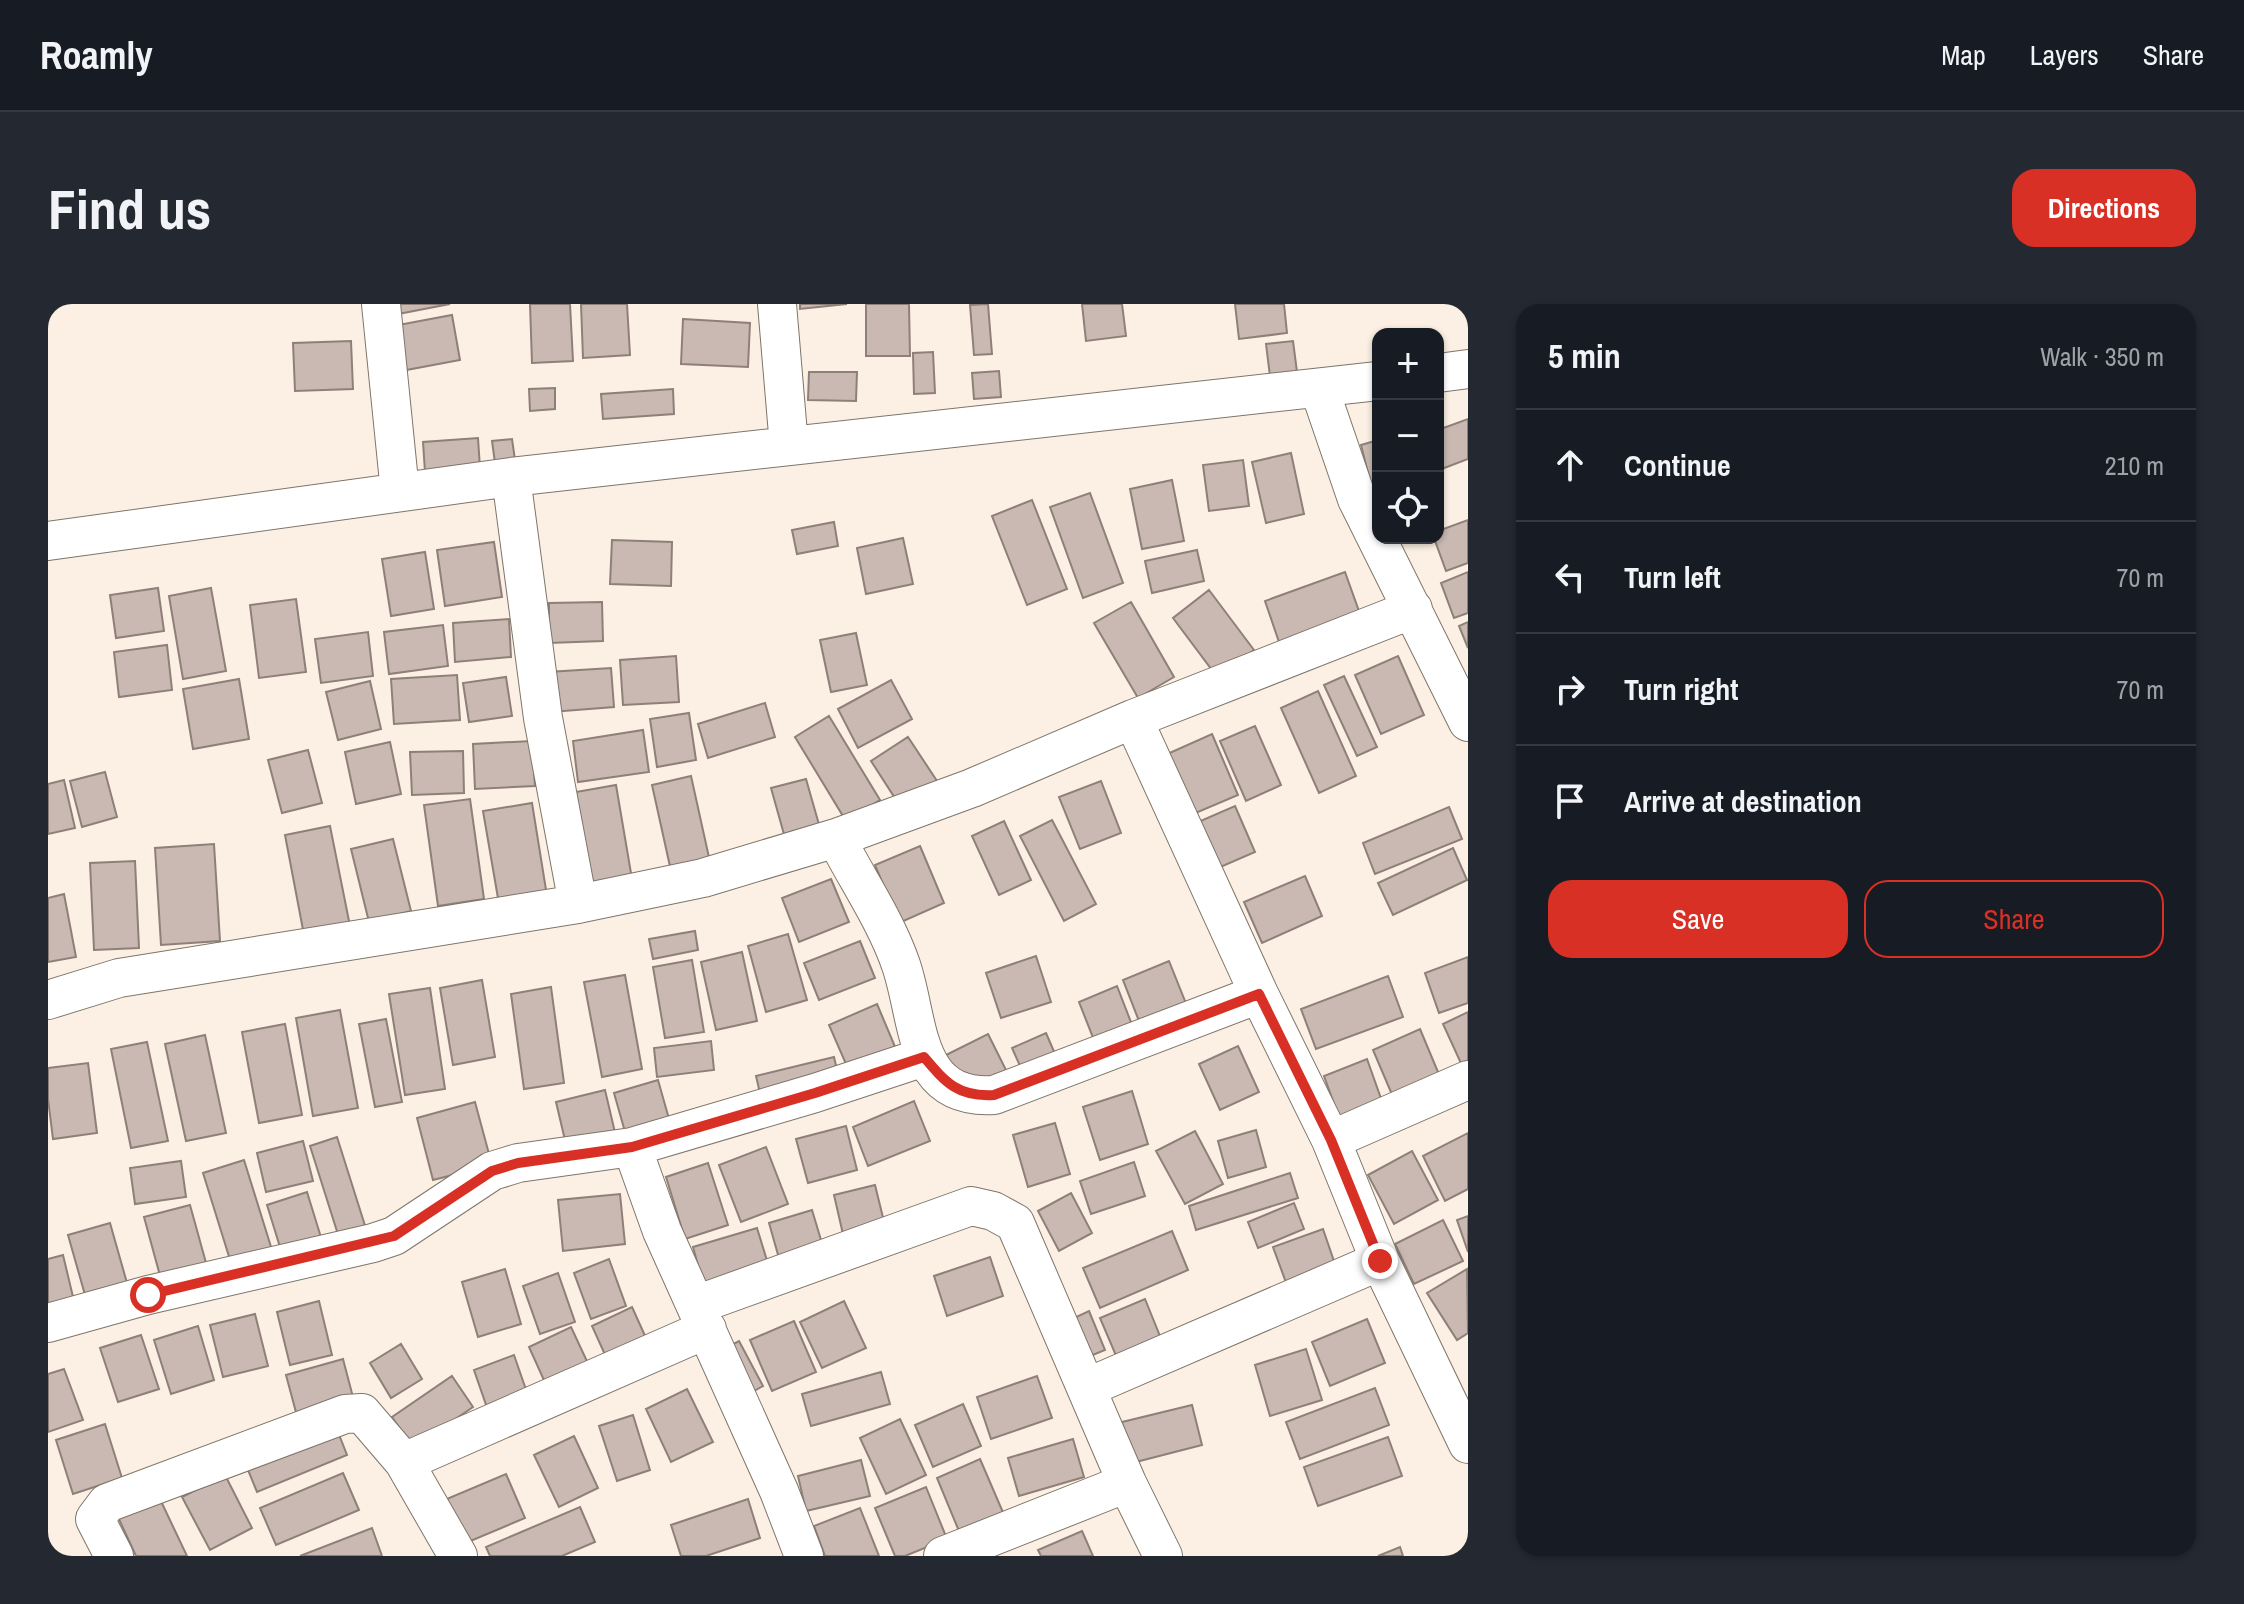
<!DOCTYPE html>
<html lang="en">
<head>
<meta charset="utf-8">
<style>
  :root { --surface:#171b24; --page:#242831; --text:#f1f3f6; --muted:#9ea1a6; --line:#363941; --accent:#d93025 }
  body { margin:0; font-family:"Archivo Narrow",sans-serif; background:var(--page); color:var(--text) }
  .controls { position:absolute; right:24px; top:24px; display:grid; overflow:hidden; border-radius:16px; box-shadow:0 2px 6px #0004 }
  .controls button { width:72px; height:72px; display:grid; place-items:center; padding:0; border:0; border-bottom:2px solid var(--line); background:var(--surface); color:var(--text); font:40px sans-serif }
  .stop { position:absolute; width:24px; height:24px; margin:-18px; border:6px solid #d93025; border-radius:50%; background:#fff }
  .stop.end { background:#d93025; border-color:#fff; box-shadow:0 2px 8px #0008 }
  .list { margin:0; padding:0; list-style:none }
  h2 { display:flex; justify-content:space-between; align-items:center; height:104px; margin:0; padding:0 32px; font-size:34px }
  h2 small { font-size:26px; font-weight:400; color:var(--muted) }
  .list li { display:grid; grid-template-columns:52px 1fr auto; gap:24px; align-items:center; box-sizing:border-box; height:112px; padding:0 32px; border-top:2px solid var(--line) }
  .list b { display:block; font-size:30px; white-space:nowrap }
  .list em { font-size:26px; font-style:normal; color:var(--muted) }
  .actions { display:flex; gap:16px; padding:24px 32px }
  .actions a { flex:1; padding:18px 0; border:2px solid var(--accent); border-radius:24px; text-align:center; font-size:28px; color:var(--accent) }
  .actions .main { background:var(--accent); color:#fff }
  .icon { flex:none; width:44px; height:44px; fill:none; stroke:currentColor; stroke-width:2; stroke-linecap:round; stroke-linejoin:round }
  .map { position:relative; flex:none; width:1420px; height:1252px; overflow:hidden; border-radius:24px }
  header { display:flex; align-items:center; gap:48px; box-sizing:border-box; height:112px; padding:0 40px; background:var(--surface); border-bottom:2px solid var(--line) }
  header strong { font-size:38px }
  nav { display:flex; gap:44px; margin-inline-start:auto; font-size:28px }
  .intro { display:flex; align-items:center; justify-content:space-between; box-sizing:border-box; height:192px; padding:0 48px }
  h1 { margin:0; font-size:56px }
  .button { padding:20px 36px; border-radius:24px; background:var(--accent); color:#fff; font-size:28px; font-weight:700 }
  main { display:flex; gap:48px; padding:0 48px }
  aside { flex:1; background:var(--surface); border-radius:24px; box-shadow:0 2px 6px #0004 }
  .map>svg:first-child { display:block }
  .building { fill:#c9b9b2; stroke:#8e7f78; stroke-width:2 }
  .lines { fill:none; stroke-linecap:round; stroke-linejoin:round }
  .minor-casing { stroke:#7e7569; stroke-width:40 }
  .minor { stroke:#fff; stroke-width:38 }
  .route { stroke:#d93025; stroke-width:10 }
</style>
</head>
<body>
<header>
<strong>Roamly</strong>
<nav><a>Map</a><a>Layers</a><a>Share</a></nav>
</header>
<div class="intro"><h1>Find us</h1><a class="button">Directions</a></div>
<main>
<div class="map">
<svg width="1420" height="1252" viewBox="0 0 1420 1252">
  <rect width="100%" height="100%" fill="#fbf0e3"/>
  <path class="building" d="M348,0H402L350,10Z
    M482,0H522L525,57L484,59Z
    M533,0H579L582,51L535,54Z
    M752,0H799L752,5Z
    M818,0H861L862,52H818Z
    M940,0L944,50L926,51L922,1Z
    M1034,0H1074L1078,32L1038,37Z
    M1187,0H1236L1239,29L1191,35Z
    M404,11L412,56L353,67L345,22Z
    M635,15L702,19L700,63L633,60Z
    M303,37L305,85L247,87L245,39Z
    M1245,37L1249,68L1222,72L1218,40Z
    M885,48L887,89L866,90L865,49Z
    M951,67L953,93L926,95L924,69Z
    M761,68H809L808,97L760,96Z
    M507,84V105L482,107L481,85Z
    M625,85L626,110L555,115L553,90Z
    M1420,115V155L1391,166L1390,126Z
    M430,134L432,164L377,168L375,138Z
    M464,135L467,156L447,159L444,137Z
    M1330,136V188L1325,189L1313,141Z
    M1243,149L1256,210L1218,219L1204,158Z
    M1195,156L1201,202L1161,207L1155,161Z
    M1124,176L1136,237L1094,245L1082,185Z
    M1042,189L1075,279L1035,294L1002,203Z
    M984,196L1019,285L979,301L944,212Z
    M1420,216V259L1398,267L1386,234H1390V227Z
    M786,218L790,242L749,250L744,226Z
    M855,234L865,280L818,290L809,244Z
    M564,236L624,238L623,282L562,280Z
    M446,238L454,293L397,302L389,246Z
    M1149,246L1156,277L1104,289L1097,257Z
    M377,248L386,305L343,312L334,255Z
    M1297,268L1312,310L1231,338L1217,297Z
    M1420,268V309L1406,314L1393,279Z
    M110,284L116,327L68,334L62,291Z
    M163,284L178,367L135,375L121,292Z
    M1161,286L1206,346L1170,374L1125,314Z
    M248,295L258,368L211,374L202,301Z
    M554,298L555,337L501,339V299Z
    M1083,298L1126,373L1090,394L1046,319Z
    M461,315L463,353L407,358L405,319Z
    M1420,318V344L1411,322Z
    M395,321L400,362L341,370L336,328Z
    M320,328L325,372L273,379L267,335Z
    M808,329L819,381L783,388L772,336Z
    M119,341L124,386L71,393L66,348Z
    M628,352L631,398L575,401L572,356Z
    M1350,352L1376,411L1333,430L1307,371Z
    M563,364L566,403L503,408L500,368Z
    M409,371L412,416L346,420L343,375Z
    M1296,372L1329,443L1309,452L1276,381Z
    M458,373L464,412L421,418L415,379Z
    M191,375L201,435L145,445L135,385Z
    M843,376L864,415L810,444L790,405Z
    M322,377L333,425L290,436L278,388Z
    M1270,387L1308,472L1271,489L1233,404Z
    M717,399L727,433L660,454L650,420Z
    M641,409L648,456L609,463L602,415Z
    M781,412L832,496L798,517L747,433Z
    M1207,422L1233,481L1198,497L1172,437Z
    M595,426L601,468L530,478L525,437Z
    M1164,430L1190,491L1143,511L1117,451Z
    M860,433L891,480L854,505L823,457Z
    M484,437L487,482L427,485L425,440Z
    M342,438L353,490L308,500L297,448Z
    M260,446L274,499L234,509L220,456Z
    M415,447L416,489L364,491L362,448Z
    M57,468L69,513L34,523L22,477Z
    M643,472L664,567L625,576L604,481Z
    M758,475L774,531L739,541L723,484Z
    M16,476L27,524L0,530V480Z
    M1053,477L1073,529L1032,545L1011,493Z
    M568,481L585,581L545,588L528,488Z
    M422,495L436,595L390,602L376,501Z
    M484,499L499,592L451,600L435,507Z
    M1187,502L1207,548L1161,568L1141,522Z
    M1401,503L1414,535L1327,570L1315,539Z
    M1004,516L1048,600L1016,617L972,532Z
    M956,517L983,576L951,591L924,532Z
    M282,522L302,622L256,631L237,531Z
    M345,535L363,607L321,618L303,545Z
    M166,540L172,637L113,641L107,544Z
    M872,542L896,599L851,619L827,561Z
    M1405,544L1419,576L1345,611L1330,579Z
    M87,557L91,644L46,646L42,559Z
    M1257,572L1274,612L1214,639L1196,598Z
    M783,575L801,618L751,638L734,594Z
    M16,590L28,653L0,658V594Z
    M647,627L650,646L605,655L601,635Z
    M740,630L759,696L718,708L700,642Z
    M812,637L827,674L771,696L756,659Z
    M694,648L709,717L668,726L653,658Z
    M988,652L1003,698L953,714L938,669Z
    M1420,653V699L1391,709L1377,669Z
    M644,656L656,728L617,734L605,663Z
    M1121,657L1145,717L1098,735L1075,676Z
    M577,671L594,765L554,773L536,678Z
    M1340,672L1355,713L1268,745L1253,705Z
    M434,676L447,753L405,761L392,684Z
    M1069,682L1091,739L1053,754L1031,698Z
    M503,683L516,779L476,785L463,690Z
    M382,684L397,785L357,791L341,690Z
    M829,700L848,745L801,767L781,721Z
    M292,706L310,804L265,812L248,714Z
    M1420,708V767L1417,768L1395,720Z
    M338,715L354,798L327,803L311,720Z
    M237,720L254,811L211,819L194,728Z
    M1372,725L1395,780L1348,800L1325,746Z
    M998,729L1011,759L977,773L964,744Z
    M940,730L967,784L924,806L898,751Z
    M157,731L178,829L138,837L117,740Z
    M663,737L666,766L609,773L606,744Z
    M99,738L120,837L83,844L63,745Z
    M1190,742L1211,788L1172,806L1151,760Z
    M786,753L795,792L717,811L708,772Z
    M1319,755L1336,803L1293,819L1276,772Z
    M40,759L49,829L5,835L0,795V764Z
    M610,776L625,829L581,842L566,789Z
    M557,786L569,837L520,849L508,798Z
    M1084,787L1100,840L1052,856L1035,803Z
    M866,797L882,837L820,862L805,823Z
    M427,798L444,861L385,876L369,814Z
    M1007,819L1022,870L980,883L965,831Z
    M798,822L809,866L760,879L748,835Z
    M1208,826L1218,863L1180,874L1170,837Z
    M1147,827L1175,880L1137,900L1108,847Z
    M1420,829V885L1397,897L1375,852Z
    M289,833L320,931L293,940L262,842Z
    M255,837L265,877L218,888L209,849Z
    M718,843L740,900L693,918L671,861Z
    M1364,847L1390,896L1346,920L1320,871Z
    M196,856L224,946L183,959L155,869Z
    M133,857L138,893L87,900L82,864Z
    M1086,858L1097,892L1043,910L1032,877Z
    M660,859L680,921L637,935L618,873Z
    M1242,869L1250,894L1148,926L1141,902Z
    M827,881L842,942L800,952L786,891Z
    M259,888L276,943L236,956L219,901Z
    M1023,889L1044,929L1011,947L990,907Z
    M572,890L577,940L515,947L510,896Z
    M1246,899L1256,925L1210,944L1200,918Z
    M142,901L160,966L114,979L96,913Z
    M764,906L782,966L738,979L721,919Z
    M1420,912V948L1409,916Z
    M1395,916L1415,957L1366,980L1347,940Z
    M62,919L81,986L39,998L20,931Z
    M709,924L721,963L656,983L645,943Z
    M1275,925L1289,966L1240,984L1225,943Z
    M1124,927L1140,966L1052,1004L1035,964Z
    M15,951L26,997L0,1003V955Z
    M942,953L955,992L899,1012L886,972Z
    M561,955L578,1002L543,1015L526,969Z
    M457,965L473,1020L430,1033L414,978Z
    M1419,965L1420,1029L1409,1036L1379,989Z
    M510,969L527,1018L492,1030L475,982Z
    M1097,995L1116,1042L1072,1061L1052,1014Z
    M271,997L284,1051L242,1061L229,1008Z
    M796,997L818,1044L774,1064L752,1018Z
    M584,1003L608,1056L568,1075L544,1022Z
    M1041,1007L1057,1046L1040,1053L1024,1015Z
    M207,1010L220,1062L175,1073L162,1021Z
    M1319,1015L1337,1059L1282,1082L1264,1038Z
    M746,1017L768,1068L724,1087L702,1036Z
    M150,1022L166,1076L123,1090L106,1036Z
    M523,1023L551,1083L508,1103L481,1043Z
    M93,1031L111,1085L70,1098L52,1044Z
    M691,1037L715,1082L699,1091L674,1046Z
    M353,1040L374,1075L343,1094L322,1059Z
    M1258,1045L1274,1096L1222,1112L1207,1061Z
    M466,1051L485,1106L445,1121L426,1066Z
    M295,1055L306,1097L249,1112L238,1071Z
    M16,1065L35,1116L0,1128V1070Z
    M833,1068L842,1100L763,1122L754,1090Z
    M404,1072L425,1103L365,1144L344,1113Z
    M989,1072L1004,1114L943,1135L929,1093Z
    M1327,1084L1341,1121L1252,1155L1238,1118Z
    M639,1085L665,1138L623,1158L598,1105Z
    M915,1100L933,1142L885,1163L867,1121Z
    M1144,1101L1154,1141L1084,1159L1074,1118Z
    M585,1111L602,1166L569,1177L551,1122Z
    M852,1115L878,1171L838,1190L812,1134Z
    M57,1120L74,1174L25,1190L8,1136Z
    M288,1123L299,1151L209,1188L198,1161Z
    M526,1132L550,1184L511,1203L486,1151Z
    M1340,1133L1354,1172L1270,1202L1256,1163Z
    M1025,1135L1036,1173L971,1192L960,1154Z
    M932,1155L957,1213L913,1232L889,1174Z
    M813,1156L822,1192L758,1207L750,1172Z
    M295,1169L311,1206L228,1241L212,1204Z
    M458,1170L477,1214L413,1241L394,1197Z
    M177,1171L204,1224L162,1246L134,1193Z
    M878,1183L899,1235L857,1252H847L827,1204Z
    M111,1193L139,1252H88L70,1213Z
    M700,1195L712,1234L658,1252H633L623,1221Z
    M532,1203L547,1238L514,1252H442L438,1243Z
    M812,1204L831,1252H777L766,1222Z
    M324,1224L334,1252H252Z
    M1034,1227L1045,1252H993L990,1246Z
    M1352,1243L1355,1252H1330Z"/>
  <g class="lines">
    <g class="minor-casing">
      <path id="minor" d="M333,0L352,188
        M729,0L741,142
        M1390,69L1420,65
        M1271,84L1309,195L1420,418
        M463,173L495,414L530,600
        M0,237L463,173L1330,77
        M1085,415L1211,690L1283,836L1332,957L1420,1140
        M788,534C809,575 838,617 853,661C872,716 864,796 946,791L1211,690
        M0,696L71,674L530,600L655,574L788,534L924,484L1085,415L1365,305
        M1283,836L1420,776
        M584,843L614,927L731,1187L756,1252
        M648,1001L923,902L945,907L967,919L1079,1179L1115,1252
        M0,1019L100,991L325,939L346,932L444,867L470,859L584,843L767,789L876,753
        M1038,1084L1332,957
        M356,1158L659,1025
        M66,1252L47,1215L59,1199L297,1110L314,1109L356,1158L410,1252
        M895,1252L1079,1179"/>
    </g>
    <use href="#minor" class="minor"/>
  </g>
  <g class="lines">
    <path class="route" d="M100,991L346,932L444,867L470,859L584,843L767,789L876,753C898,779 910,793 946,791L1211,690L1283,836L1332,957"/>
  </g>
</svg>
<div class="controls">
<button>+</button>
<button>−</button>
<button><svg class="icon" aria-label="locate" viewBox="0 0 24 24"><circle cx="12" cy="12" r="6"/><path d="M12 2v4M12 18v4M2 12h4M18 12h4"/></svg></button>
</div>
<div class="stop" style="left:100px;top:991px"></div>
<div class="stop end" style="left:1332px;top:957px"></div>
</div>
<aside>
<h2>5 min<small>Walk · 350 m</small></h2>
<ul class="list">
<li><svg class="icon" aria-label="ahead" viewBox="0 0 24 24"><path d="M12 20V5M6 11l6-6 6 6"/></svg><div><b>Continue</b></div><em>210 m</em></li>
<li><svg class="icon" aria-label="left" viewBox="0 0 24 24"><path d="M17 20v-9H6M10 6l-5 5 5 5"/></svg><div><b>Turn left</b></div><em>70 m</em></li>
<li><svg class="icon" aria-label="right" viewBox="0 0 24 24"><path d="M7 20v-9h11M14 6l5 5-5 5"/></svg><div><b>Turn right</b></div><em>70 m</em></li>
<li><svg class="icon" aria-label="arrive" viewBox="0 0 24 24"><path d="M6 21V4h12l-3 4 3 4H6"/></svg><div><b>Arrive at destination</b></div></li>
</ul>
<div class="actions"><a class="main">Save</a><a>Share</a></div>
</aside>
</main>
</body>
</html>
